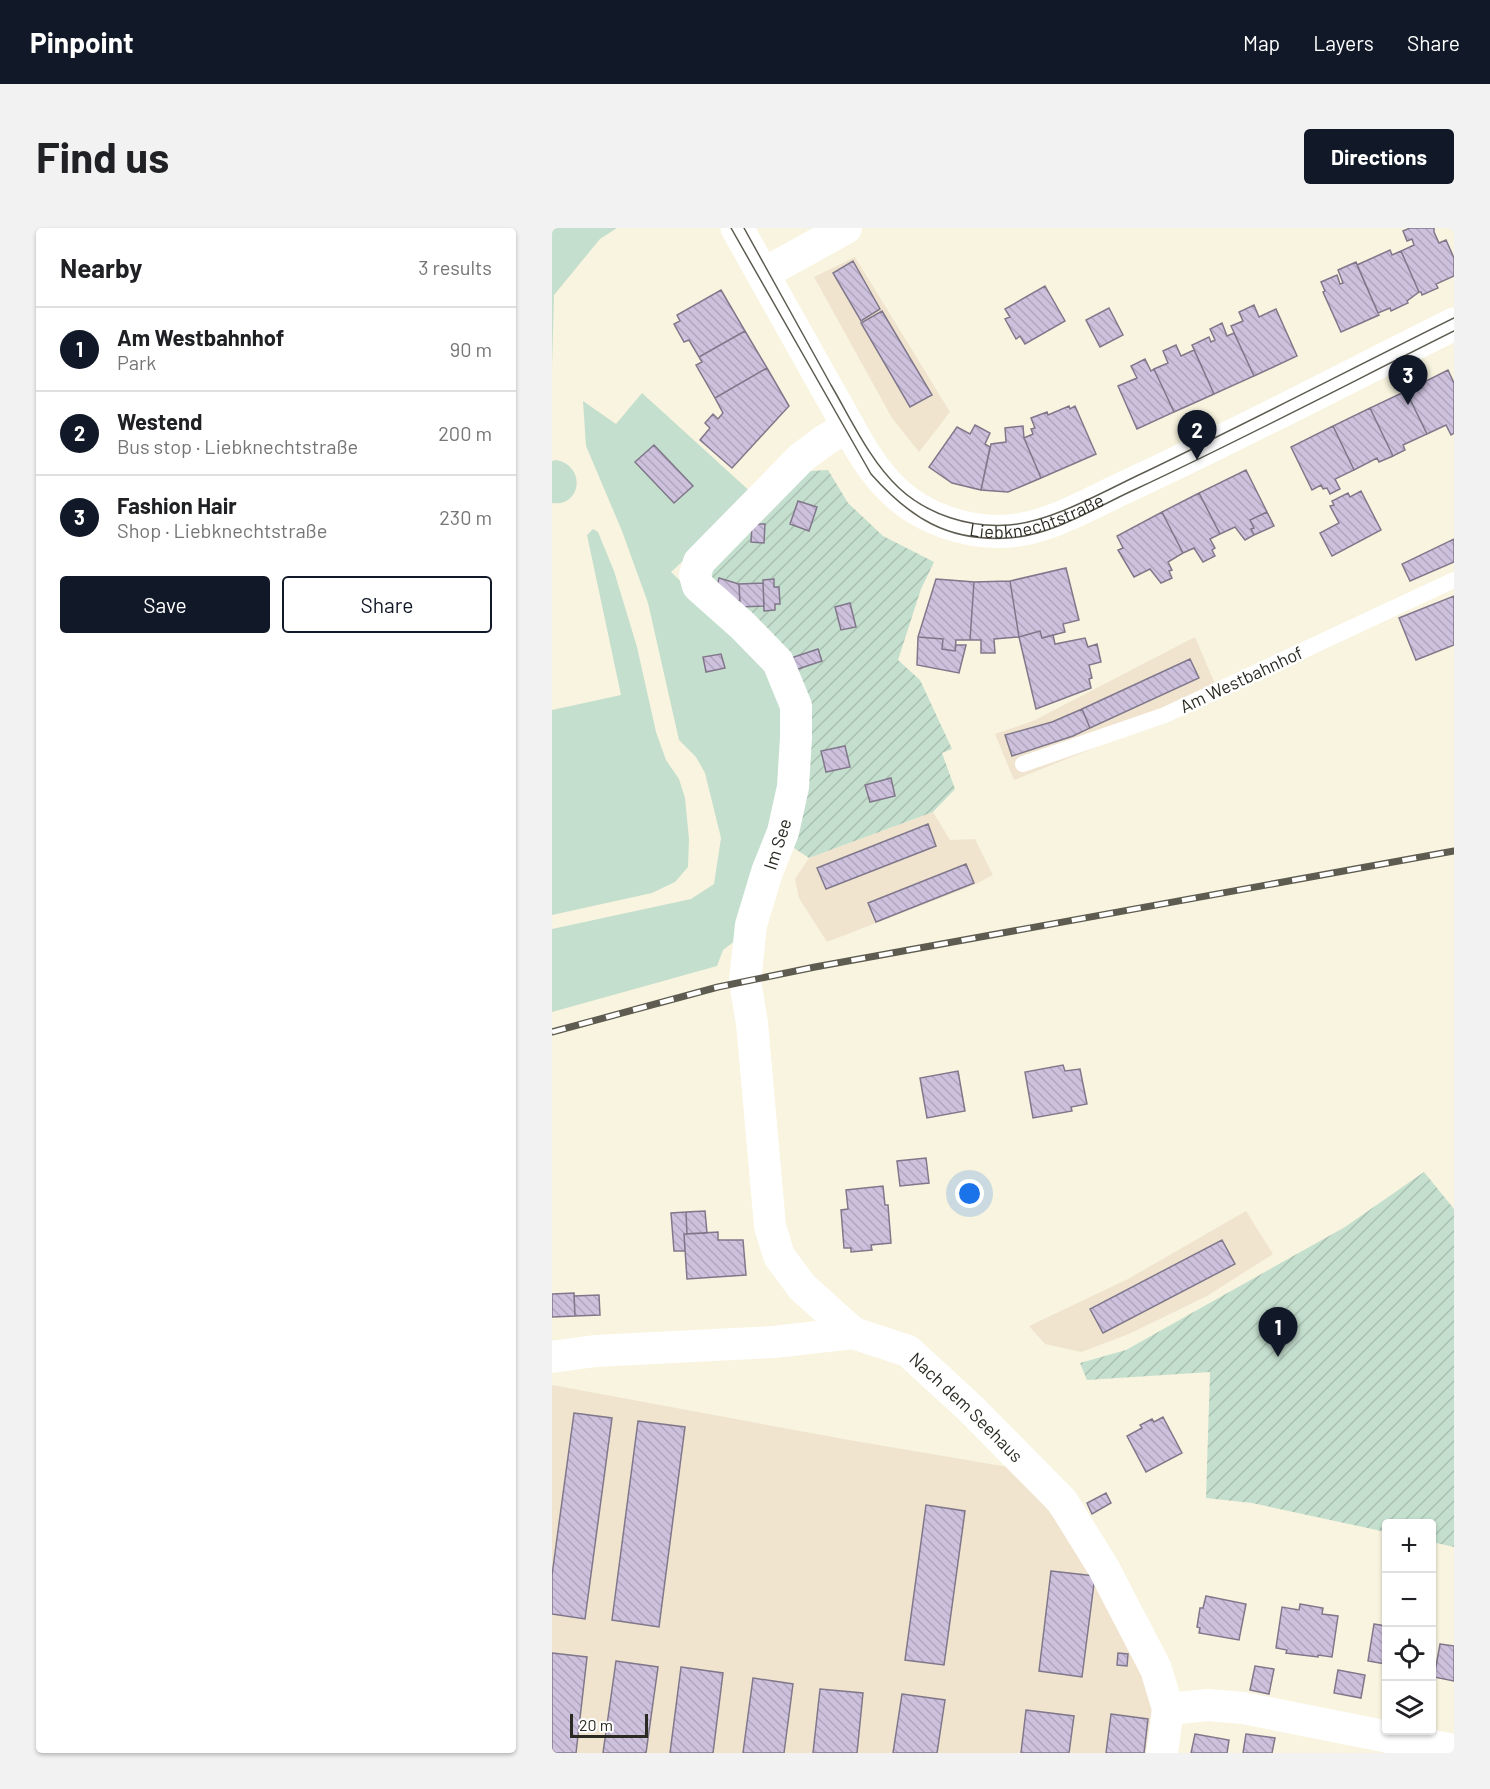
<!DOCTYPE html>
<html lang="en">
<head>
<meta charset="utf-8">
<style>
  :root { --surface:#fff; --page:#f2f2f2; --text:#202124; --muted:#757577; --line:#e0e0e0; --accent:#111827 }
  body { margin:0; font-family:Barlow,sans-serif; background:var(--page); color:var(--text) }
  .controls { position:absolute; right:18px; bottom:18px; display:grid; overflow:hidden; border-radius:6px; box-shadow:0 2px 4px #0004 }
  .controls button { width:54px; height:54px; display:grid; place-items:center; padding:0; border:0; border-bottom:2px solid var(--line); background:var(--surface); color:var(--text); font:30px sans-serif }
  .scale { position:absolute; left:18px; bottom:15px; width:78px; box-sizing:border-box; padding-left:6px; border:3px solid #2b2a22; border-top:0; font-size:16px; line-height:21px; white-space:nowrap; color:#2b2a22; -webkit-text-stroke:4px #fff; paint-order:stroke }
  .you { position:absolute; left:418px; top:966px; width:21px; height:21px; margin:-15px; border:4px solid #fff; border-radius:50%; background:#1a73e8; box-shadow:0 0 0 9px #1a73e833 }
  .badge { display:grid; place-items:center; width:39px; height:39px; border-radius:50%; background:var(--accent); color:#fff; font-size:20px; font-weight:700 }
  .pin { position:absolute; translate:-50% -50px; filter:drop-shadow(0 2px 3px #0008) }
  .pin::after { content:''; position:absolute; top:32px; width:21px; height:18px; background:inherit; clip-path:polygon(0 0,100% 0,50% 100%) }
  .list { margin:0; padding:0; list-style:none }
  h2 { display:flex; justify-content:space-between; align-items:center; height:78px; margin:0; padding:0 24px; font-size:26px }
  h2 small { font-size:20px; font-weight:400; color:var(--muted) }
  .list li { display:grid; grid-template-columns:39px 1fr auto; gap:18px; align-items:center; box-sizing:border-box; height:84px; padding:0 24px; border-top:2px solid var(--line) }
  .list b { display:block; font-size:22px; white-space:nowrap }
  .list p { margin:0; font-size:20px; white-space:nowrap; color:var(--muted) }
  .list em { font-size:20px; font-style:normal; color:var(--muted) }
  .actions { display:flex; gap:12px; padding:18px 24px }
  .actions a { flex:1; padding:14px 0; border:2px solid var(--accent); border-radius:6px; text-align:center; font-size:21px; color:var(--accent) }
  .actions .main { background:var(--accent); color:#fff }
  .icon { flex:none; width:33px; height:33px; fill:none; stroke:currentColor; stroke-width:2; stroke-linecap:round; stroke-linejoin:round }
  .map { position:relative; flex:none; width:902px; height:1525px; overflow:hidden; border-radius:6px }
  header { display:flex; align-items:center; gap:36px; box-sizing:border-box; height:84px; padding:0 30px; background:var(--accent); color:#fff }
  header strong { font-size:28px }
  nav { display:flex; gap:33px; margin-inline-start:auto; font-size:21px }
  .intro { display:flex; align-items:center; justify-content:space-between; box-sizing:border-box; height:144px; padding:0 36px }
  h1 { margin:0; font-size:42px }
  .button { padding:15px 27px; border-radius:6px; background:var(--accent); color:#fff; font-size:21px; font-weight:700 }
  main { display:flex; gap:36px; padding:0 36px }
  aside { flex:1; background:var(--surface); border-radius:6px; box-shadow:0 2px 4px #0004 }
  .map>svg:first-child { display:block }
  .industrial { fill:#f0e4cf }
  .grass { fill:#c5dfce }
  .garden { fill:url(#garden-furrows) }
  .building { fill:url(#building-back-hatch); stroke:#80788a; stroke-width:1.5 }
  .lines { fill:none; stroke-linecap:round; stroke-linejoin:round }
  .service { stroke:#fff; stroke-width:16 }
  .minor { stroke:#fff; stroke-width:32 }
  .tertiary { stroke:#fff; stroke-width:33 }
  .tram { stroke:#5e5c51; stroke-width:1.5 }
  .rail-casing { stroke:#5e5c51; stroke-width:7 }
  .rail { stroke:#fff; stroke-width:4.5; stroke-dasharray:14; stroke-linecap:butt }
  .labels { text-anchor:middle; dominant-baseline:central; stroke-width:5; stroke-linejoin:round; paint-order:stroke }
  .street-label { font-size:18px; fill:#2b2a22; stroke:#fff }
</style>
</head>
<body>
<header>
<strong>Pinpoint</strong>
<nav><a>Map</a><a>Layers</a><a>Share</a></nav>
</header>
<div class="intro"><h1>Find us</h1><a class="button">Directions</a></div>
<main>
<aside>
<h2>Nearby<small>3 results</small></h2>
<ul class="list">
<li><span class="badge">1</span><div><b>Am Westbahnhof</b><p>Park</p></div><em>90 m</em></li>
<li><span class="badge">2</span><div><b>Westend</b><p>Bus stop · Liebknechtstraße</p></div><em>200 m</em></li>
<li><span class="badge">3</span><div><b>Fashion Hair</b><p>Shop · Liebknechtstraße</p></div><em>230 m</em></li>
</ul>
<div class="actions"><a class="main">Save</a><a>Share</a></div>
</aside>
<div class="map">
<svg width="902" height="1525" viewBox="0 0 902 1525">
  <defs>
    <pattern id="garden-furrows" width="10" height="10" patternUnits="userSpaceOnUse" patternTransform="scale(1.5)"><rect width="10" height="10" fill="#c5dfce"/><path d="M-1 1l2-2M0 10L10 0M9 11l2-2" fill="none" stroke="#a9c0b1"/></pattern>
    <pattern id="building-back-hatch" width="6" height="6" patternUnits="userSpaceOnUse" patternTransform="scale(1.5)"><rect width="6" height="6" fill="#cdc1de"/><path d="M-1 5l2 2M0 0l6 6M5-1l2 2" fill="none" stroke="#b0a6be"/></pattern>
  </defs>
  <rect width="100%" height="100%" fill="#f8f4df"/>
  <path class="industrial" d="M303,29L398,184L367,224L340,190L262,49Z
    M643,409L663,456L550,517L462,552L443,506L481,493Z
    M381,584L398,612L423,611L441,647L422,657L275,714L247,670L243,651L257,630Z
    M694,983L721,1026L655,1068L577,1106L529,1124L493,1116L477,1098L576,1051Z
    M0,1157L297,1212L462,1240L525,1318L590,1437L604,1491L600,1525H0Z"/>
  <path class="grass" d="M0,0H65L48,11L2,67L0,141Z
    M90,165L202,267L119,344L202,424L228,458L234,487L220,611L184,712L171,722L165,738L0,784V701L139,671L162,656L169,610L153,545L144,529L127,512L96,375L70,303L34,218L31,173L64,196Z
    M4,232C35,238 29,279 0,275V233Z
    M41,301L46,304L62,343L85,419L104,504L114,532L127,551L133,570L137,611L136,639L123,654L100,665L0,687V482L69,467L35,307Z"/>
  <path class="garden" d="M276,242L296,275L331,308L382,334L369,361L346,432L368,452L400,521L390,525L403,561L381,584L257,630L230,612L245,463L159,366L156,343L200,293L258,243Z
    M872,944L902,981V1319L880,1314V1296H834V1304L700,1275L654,1270L658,1144L535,1152L528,1135L574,1122L793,999Z"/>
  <path class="building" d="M858,0H882V4L887,15L894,12L902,30V48L884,56L886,60L870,67L869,64H867L849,23L862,17L860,11L855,13L851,3Z
    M838,22L840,27L849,23L867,64L855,73L856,75L839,83L838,80L826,85L805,37Z
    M301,33L328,81L309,93L281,45Z
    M804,34L827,87L789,104L771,64L773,63L769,54L785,47L788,56L791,55L786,42Z
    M493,58L513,93L473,116L468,108L464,111L453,91L458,89L453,81Z
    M169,62L193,103L147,129L137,112L132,114L122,96L128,93L125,87Z
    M702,77L707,89L724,81L745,128L702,148L679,98L691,93L687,84Z
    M557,80L571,107L548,119L534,92Z
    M330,83L380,167L358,179L309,95Z
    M670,95L675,108L682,105L702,148L662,166L640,117L657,109L659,114L663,112L658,101Z
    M193,103L215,140L163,170L144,137L150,134L147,129Z
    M624,117L629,128L642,122L662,166L622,184L602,141L616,135L611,123Z
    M593,131L599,143L602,141L622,184L585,201L566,158L585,150L579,138Z
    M215,140L237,178L180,240L148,212L158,200L153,195L161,186L166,191L171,185L163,170Z
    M896,142L902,155V205L899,207L894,197L875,206L854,163Z
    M854,163L875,206L851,217L853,222L841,228L818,180Z
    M517,178L518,181L523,178L544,226L489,250L472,210L481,206L479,201L483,200L479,190L495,184L496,187Z
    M818,180L841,228L827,234L825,230L802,242L781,198Z
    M423,197L438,205L433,216L438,219L429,262L400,255L377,239L405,199L418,206Z
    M471,198L472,210L489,250L456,264L429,262L439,216L454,214L453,200Z
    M781,198L802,242L783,251L788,261L778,266L775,260L771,261L769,257L760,262L739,219Z
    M102,217L141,258L122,275L83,234Z
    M694,242L715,284L698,292L702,300L699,301L702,307L693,312L683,299L668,306L647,265Z
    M809,263L829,302L780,328L768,305L787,295L778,278L782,277L780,273L796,265L798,269Z
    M647,265L668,306L658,311L663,320L660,322L663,328L651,334L642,320L631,325L610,284Z
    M246,273L265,279L257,303L238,296Z
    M610,284L631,325L616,334L620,342L617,343L620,350L609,355L598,341L582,349L566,322L571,320L565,308Z
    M715,284L722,298L702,307L699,301L702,300L698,292Z
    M200,296H213L212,315L199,314Z
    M902,311V334L858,353L850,336Z
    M514,340L527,392L511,396L513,404L490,410L488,403L467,409L458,353Z
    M167,350L187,356L188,373L163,368Z
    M222,351V359H227L228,376H223V382L212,383L211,352Z
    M384,351L422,354L418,412H404L403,423L390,421L391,411L366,409Z
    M458,353L467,409L442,411L443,425H429V412H418L422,354Z
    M211,355L212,378L188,379L187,356Z
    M902,368V417L864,432L847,390Z
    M298,375L304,399L289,402L283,379Z
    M488,403L490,410L501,407L503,416L533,410L536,419L545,416L549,434L537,437L540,450L537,451L539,460L484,481L467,409Z
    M366,409L391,411L390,421L403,423L404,417H414L407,445L365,437Z
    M266,421L270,433L243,442L239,430Z
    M169,426L173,440L154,444L151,429Z
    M638,431L647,450L538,500L530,481Z
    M530,481L538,500L521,508L460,528L453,507L500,494Z
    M293,518L298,539L274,544L269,523Z
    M339,550L343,568L318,574L313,557Z
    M376,596L384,618L274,661L265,640Z
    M414,636L422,655L324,694L316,675Z
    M511,837L513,843L528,841L535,876L519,879L520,883L481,890L473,844Z
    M406,843L413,883L375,890L368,850Z
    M374,930L377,955L348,958L345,933Z
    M331,958L333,977H336L339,1015L319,1017L320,1022L299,1024V1020H292L289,982L296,981L294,962Z
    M153,983L155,1005L135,1006L134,984Z
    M134,984L135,1006H132L133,1023H122L119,985Z
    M166,1004V1012H191L194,1047L135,1051L132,1006Z
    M670,1012L683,1036L551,1105L538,1081Z
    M22,1065L23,1088L0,1089V1066Z
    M47,1067L48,1087L23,1088L22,1068Z
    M22,1185L60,1190L33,1391L0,1386V1347Z
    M611,1189L630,1225L594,1244L575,1208L590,1200L588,1197L600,1191L602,1194Z
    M86,1193L133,1199L107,1399L60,1392Z
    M554,1265L559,1275L540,1286L535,1275Z
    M374,1277L413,1283L392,1437L353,1432Z
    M499,1343L543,1348L530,1449L487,1443Z
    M654,1368L694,1376L687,1412L647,1405L648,1400L645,1399L648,1380H651Z
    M748,1376L771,1380L770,1386L786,1388L780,1429L766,1427V1429L734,1425L735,1422L724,1420L730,1379L747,1382Z
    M822,1396L834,1398V1436L816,1433Z
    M888,1416L902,1418V1453L882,1449Z
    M0,1425L35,1429L24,1525H0Z
    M566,1425L576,1426L575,1438L565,1437Z
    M64,1433L106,1439L94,1525H51Z
    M703,1438L722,1441L717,1466L698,1462Z
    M129,1439L171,1445L161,1525H118Z
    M786,1442L813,1447L809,1470L782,1465Z
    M201,1450L241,1456L232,1525H191Z
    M268,1461L311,1465L305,1525H261Z
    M350,1466L393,1472L385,1525H341Z
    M474,1482L522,1488L517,1525H469Z
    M559,1486L596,1491L592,1525H554Z
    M643,1506L677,1512L675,1525H639Z
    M694,1506L723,1510L720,1525H691Z"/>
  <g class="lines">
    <path class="service" d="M471,536L613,487L902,352"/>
    <g class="minor">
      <path d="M211,46L294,0"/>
      <path d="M297,198L273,212L249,230L147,334L143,347L146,358L191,398L226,434L244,478V509L241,559L231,604L215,644L199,697L193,753L200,795L218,998L227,1028L250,1059L301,1105"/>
      <path id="s1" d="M0,1129L43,1123L222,1114L301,1105L356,1123L418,1180L510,1273L551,1339L604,1441L616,1481L656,1477L691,1480L902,1522"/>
      <path d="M610,1525L616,1481"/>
    </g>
    <path class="tertiary" id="s2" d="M185,0C216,55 247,111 278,166C297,198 314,237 342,263C371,291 416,306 457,303C499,300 544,272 582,255C690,205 796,149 902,96"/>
    <path class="tram" d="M179,0L319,246C358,290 396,314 457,310C502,307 544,279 584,261C691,211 796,156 902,103
      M192,0C221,52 250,104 279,157C299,191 318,233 347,260C376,287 418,300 457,297C500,294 554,262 593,244C697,194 799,141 902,90"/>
    <g class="rail-casing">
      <path id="rail" d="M0,804L166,759L263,739L902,623"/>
    </g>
    <use href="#rail" class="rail"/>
  </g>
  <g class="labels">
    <g class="street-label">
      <text stroke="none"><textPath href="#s2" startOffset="462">Liebknechtstraße</textPath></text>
      <text transform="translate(689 451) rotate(-25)">Am Westbahnhof</text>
      <text transform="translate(225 616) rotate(-72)">Im See</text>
      <text stroke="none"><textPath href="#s1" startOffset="441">Nach dem Seehaus</textPath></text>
    </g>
  </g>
</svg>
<div class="controls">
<button>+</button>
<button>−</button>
<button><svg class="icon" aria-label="locate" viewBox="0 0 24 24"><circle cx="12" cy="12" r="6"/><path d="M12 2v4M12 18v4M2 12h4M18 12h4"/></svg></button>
<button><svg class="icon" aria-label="layers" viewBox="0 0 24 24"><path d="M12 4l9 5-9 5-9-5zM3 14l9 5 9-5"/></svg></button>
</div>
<div class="scale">20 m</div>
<div class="you"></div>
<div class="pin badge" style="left:726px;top:1129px">1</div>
<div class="pin badge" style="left:645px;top:232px">2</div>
<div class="pin badge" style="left:856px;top:177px">3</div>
</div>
</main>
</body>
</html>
